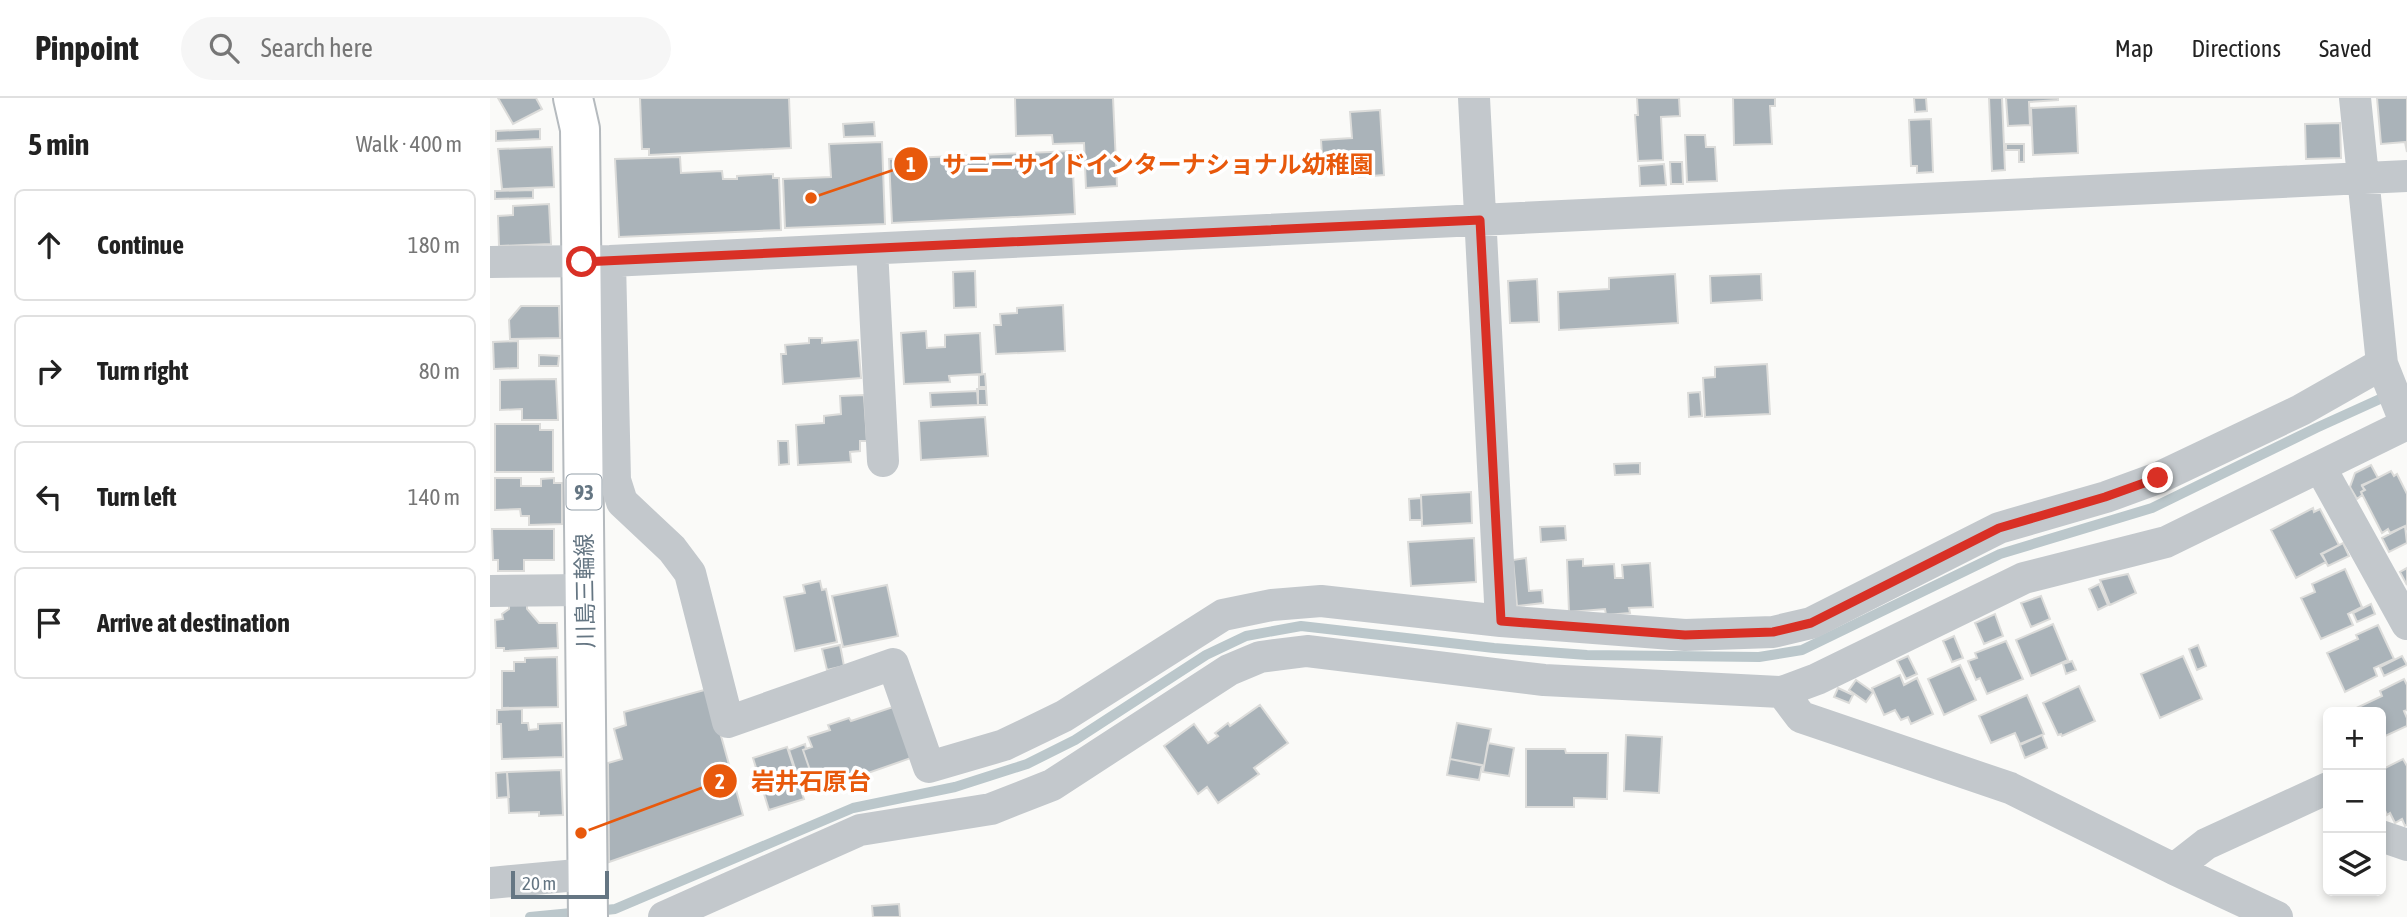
<!DOCTYPE html>
<html lang="en">
<head>
<meta charset="utf-8">
<style>
  :root { --surface:#fff; --page:#f6f6f6; --text:#222; --muted:#767676; --line:#e0e0e0 }
  body { margin:0; font-family:"Asap Condensed","Noto Sans JP",sans-serif; background:var(--page); color:var(--text) }
  .controls { position:absolute; right:21px; bottom:21px; display:grid; overflow:hidden; border-radius:10px; box-shadow:0 4px 10px #0003 }
  .controls button { width:63px; height:63px; display:grid; place-items:center; padding:0; border:0; border-bottom:2px solid var(--line); background:var(--surface); color:var(--text); font:35px sans-serif }
  .scale { position:absolute; left:21px; bottom:18px; width:98px; box-sizing:border-box; padding-left:7px; border:4px solid #657683; border-top:0; font-size:19px; line-height:24px; white-space:nowrap; color:#657683; -webkit-text-stroke:5px #fff; paint-order:stroke }
  .stop { position:absolute; width:21px; height:21px; margin:-16px; border:5px solid #d93025; border-radius:50%; background:#fff }
  .stop.end { background:#d93025; border-color:#fff; box-shadow:0 2px 7px #0008 }
  .list { margin:0; padding:0; list-style:none }
  h2 { display:flex; justify-content:space-between; align-items:center; height:91px; margin:0; padding:0 28px; font-size:30px }
  h2 small { font-size:23px; font-weight:400; color:var(--muted) }
  .list li { display:grid; grid-template-columns:46px 1fr auto; gap:21px; align-items:center; box-sizing:border-box; height:112px; margin:0 14px 14px; padding:0 14px; border:2px solid var(--line); border-radius:10px }
  .list b { display:block; font-size:26px; white-space:nowrap }
  .list em { font-size:23px; font-style:normal; color:var(--muted) }
  .icon { flex:none; width:38px; height:38px; fill:none; stroke:currentColor; stroke-width:2; stroke-linecap:round; stroke-linejoin:round }
  .map { position:relative; flex:none; width:1917px; height:819px; overflow:hidden }
  header { display:flex; align-items:center; gap:42px; box-sizing:border-box; height:98px; padding:0 35px; background:var(--surface); border-bottom:2px solid var(--line) }
  header strong { font-size:33px }
  nav { display:flex; gap:38px; margin-inline-start:auto; font-size:24px }
  .search { width:490px; height:63px; background:var(--page); display:flex; align-items:center; gap:18px; box-sizing:border-box; padding:0 24px; border-radius:38px; color:var(--muted); font-size:26px }
  main { display:flex }
  aside { flex:1; background:var(--surface) }
  .map>svg:first-child { display:block }
  .lines { fill:none; stroke-linecap:round; stroke-linejoin:round }
  .stream { stroke:#bbc7cb; stroke-width:10 }
  .building { fill:#aab3b9; stroke:#dcdcda; stroke-width:2 }
  .primary-casing { stroke:#b5babe; stroke-width:42 }
  .street { stroke:#c3c8cc; stroke-width:32 }
  .primary { stroke:#fff; stroke-width:38 }
  .route { stroke:#d93025; stroke-width:9 }
  .labels { text-anchor:middle; dominant-baseline:central; stroke-width:7; stroke-linejoin:round; paint-order:stroke }
  .shield { fill:#fff; stroke:#939fa8; stroke-width:2 }
  .shield-label { font-size:21px; font-weight:bold; fill:#657683 }
  .street-label { font-size:23px; fill:#657683; stroke:#fff }
  .leader { fill:none; stroke:#e8590c; stroke-width:2.5 }
  .callout-dot { fill:#e8590c; stroke:#fff; stroke-width:2.5 }
  .mark-label { font-size:21px; text-anchor:middle; font-weight:bold; fill:#fff }
  .callout-label { font-size:24px; text-anchor:middle; font-weight:bold; fill:#e8590c; stroke:#fff; stroke-width:7; stroke-linejoin:round; paint-order:stroke }
</style>
</head>
<body>
<header>
<strong>Pinpoint</strong>
<div class="search"><svg class="icon" aria-label="search" viewBox="0 0 24 24"><circle cx="10" cy="10" r="6"/><path d="M15 15l6 6"/></svg>Search here</div>
<nav><a>Map</a><a>Directions</a><a>Saved</a></nav>
</header>
<main>
<aside>
<h2>5 min<small>Walk · 400 m</small></h2>
<ul class="list">
<li><svg class="icon" aria-label="ahead" viewBox="0 0 24 24"><path d="M12 20V5M6 11l6-6 6 6"/></svg><div><b>Continue</b></div><em>180 m</em></li>
<li><svg class="icon" aria-label="right" viewBox="0 0 24 24"><path d="M7 20v-9h11M14 6l5 5-5 5"/></svg><div><b>Turn right</b></div><em>80 m</em></li>
<li><svg class="icon" aria-label="left" viewBox="0 0 24 24"><path d="M17 20v-9H6M10 6l-5 5 5 5"/></svg><div><b>Turn left</b></div><em>140 m</em></li>
<li><svg class="icon" aria-label="arrive" viewBox="0 0 24 24"><path d="M6 21V4h12l-3 4 3 4H6"/></svg><div><b>Arrive at destination</b></div></li>
</ul>
</aside>
<div class="map">
<svg width="1917" height="819" viewBox="0 0 1917 819">
  <rect width="100%" height="100%" fill="#fafaf8"/>
  <g class="lines">
    <path class="stream" d="M107,813L125,811L363,710L465,689L537,666L585,642L716,557L756,538L811,528L1004,550L1097,557L1269,559L1312,552L1510,456L1662,410L1826,330L1901,296
      M40,819L92,814"/>
  </g>
  <path class="building" d="M8,0H46L52,11L23,26Z
    M150,0H299L301,50L159,57V51H152Z
    M525,0H623L627,88L596,90L594,45L563,46L562,37L526,38Z
    M1147,0H1189L1190,18L1171,19L1173,62L1148,63L1145,17H1148Z
    M1243,0H1285V8H1280L1282,46L1244,47Z
    M1424,0H1436L1437,13L1425,14Z
    M1499,0H1512L1515,72L1502,73Z
    M1516,0H1568V2L1539,4L1540,27L1518,28Z
    M1887,0H1917V54L1915,44L1891,46Z
    M1586,8L1588,55L1543,57L1541,10Z
    M890,12L894,77L869,79L868,71L833,73L831,42L862,40L860,14Z
    M1441,21L1443,74L1427,75V68H1421L1419,22Z
    M384,24L385,38L354,39L353,26Z
    M1850,25L1851,60L1816,61L1815,26Z
    M50,31V41L6,43V33Z
    M1195,37H1215L1216,49H1225L1227,83L1197,84Z
    M392,44L395,126L295,130L293,81L341,79L339,46Z
    M1516,46H1534V64H1529V52H1516Z
    M62,49L64,89L12,91L8,51Z
    M582,53L585,116L402,125L399,61Z
    M190,59L191,75L232,73L233,81H247V78L283,76V80H289L291,132L129,139L125,61Z
    M1180,64H1192L1193,86H1181Z
    M1174,66L1176,87L1150,88L1149,68Z
    M43,92V100L5,101V93Z
    M59,106L61,146L9,148L8,118L23,117V108Z
    M485,173L486,209L464,210L463,174Z
    M1185,176L1188,225L1069,232L1068,194L1119,191V180Z
    M1271,176L1272,202L1221,205L1220,178Z
    M1047,181L1049,224L1020,225L1018,183Z
    M573,207L575,253L506,256L504,227H511L510,216L527,215V210Z
    M31,208H69L70,240L20,241L19,222Z
    M436,233L437,250L455,249V237L490,235L492,276L459,278L460,284L414,286L411,235Z
    M319,240H332V245L368,242L371,280L293,286L291,256H296L295,247L319,245Z
    M28,243V270L4,271L3,244Z
    M49,257L69,258L68,268H49Z
    M1277,266L1280,316L1215,319L1213,280L1225,279V269Z
    M495,276L496,289H489V277Z
    M66,281L68,322H32V311L10,312V282Z
    M487,291H496L497,307H488Z
    M488,293V307L441,309L440,295Z
    M1210,294L1212,318L1199,319L1198,295Z
    M374,297L377,343H370V353L360,354L361,364L308,367L306,327L334,325V318L351,316L350,298Z
    M495,319L498,358L431,362L429,323Z
    M5,326H50V332H63V374H5Z
    M288,343H298L299,366L289,367Z
    M1150,365V376L1125,377L1124,366Z
    M1881,367L1888,380L1872,387L1874,392L1871,394L1872,397L1867,401L1860,389L1865,375Z
    M1901,373L1904,378L1907,376L1917,396V431L1915,428L1900,435L1898,431L1892,435L1871,394L1875,392L1872,388Z
    M5,380H31V388H51V381L64,380V385H72V426L39,427V418H31L30,411L5,412Z
    M981,394L982,425L932,428L931,397Z
    M931,400L932,422H920L919,401Z
    M1823,410L1824,414L1830,411L1849,447L1831,456L1836,464L1806,480L1781,432Z
    M1075,428L1076,442L1051,444L1050,429Z
    M1915,428L1917,445L1899,454L1892,440Z
    M2,431H64V462H34V473H8V462H3Z
    M984,440L986,484L921,488L918,444Z
    M1853,445L1859,458L1838,468L1832,456Z
    M1036,460L1039,493L1052,492L1053,505L1027,508L1023,462Z
    M1093,461V468L1124,466L1125,480H1133L1132,467L1160,465L1163,509L1139,510L1140,515L1116,517L1115,511L1079,514L1077,462Z
    M1917,470V487L1910,474Z
    M1855,471L1872,509L1858,516L1863,527L1831,541L1811,500L1825,494L1822,486Z
    M1638,476L1646,495L1620,507L1610,482Z
    M330,483L332,492L336,491L347,544L305,553L294,499L315,495L313,487Z
    M1609,486L1618,507L1608,512L1599,491Z
    M397,487L408,538L353,549L342,498Z
    M1551,498L1560,521L1541,529L1531,505Z
    M19,506H37V511L49,525H67L68,550L14,553V550H6L5,522L13,521L12,516L19,511Z
    M1881,506L1885,516L1867,524L1863,515Z
    M1505,516L1513,538L1494,546L1485,525Z
    M1563,526L1578,562L1541,578L1526,542Z
    M1888,527L1904,561L1884,570L1887,578L1855,594L1837,555L1868,541L1866,537Z
    M1464,538L1473,560L1462,564L1453,543Z
    M1516,543L1533,581L1497,596L1490,580L1486,582L1478,563L1487,560L1485,555Z
    M350,547L354,568L337,572L332,551Z
    M1708,547L1716,568L1707,572L1699,551Z
    M1418,558L1427,576L1416,581L1407,563Z
    M1693,558L1712,601L1670,620L1651,576Z
    M1912,558L1917,567L1894,578L1890,569Z
    M67,559L68,609L12,610V573H24V564H35V560Z
    M1582,563L1586,572L1576,576L1573,566Z
    M1470,567L1486,602L1454,617L1438,581Z
    M1410,577L1414,587L1427,580L1443,616L1421,626L1418,619L1411,622L1405,612L1394,617L1382,590Z
    M1914,581L1917,587V612L1914,613L1917,620V628L1891,640V614H1858L1892,598L1890,593Z
    M1366,582L1383,594L1376,604L1359,592Z
    M1589,588L1605,623L1572,638L1571,636L1568,637L1553,605Z
    M1348,590L1363,597L1359,605L1344,599Z
    M218,591L253,717L119,764L118,665L132,661L124,631L136,627L134,614Z
    M1537,597L1554,636L1530,646L1525,635L1501,645L1489,618Z
    M770,607L798,645L764,670L769,676L728,705L717,689L708,696L674,648L704,626L718,645L728,638L725,635L738,625L740,628Z
    M403,609L421,660L335,690L330,675L322,678L313,652L322,649L318,639L340,632L338,627L359,620L361,623Z
    M32,611V625H38L39,632L48,631V626L72,625L73,659L12,661L11,626H7V612Z
    M967,625L1001,631L994,668L960,661Z
    M1136,637L1172,639L1169,695L1134,693Z
    M1552,637L1557,650L1535,660L1530,647Z
    M998,645L1024,650L1019,678L993,674Z
    M315,646L316,651L313,652L322,678L330,675L332,682L311,689L299,652Z
    M297,649L314,701L279,712L263,660Z
    M1036,651H1075L1076,655H1118L1117,701L1084,700V709H1036Z
    M960,661L992,667L989,682L957,677Z
    M1913,661L1917,668V727L1915,728L1912,721L1905,725L1900,715L1897,717L1891,704V672Z
    M71,672L73,717L49,718V714L19,715L17,674Z
    M17,674L19,699L7,700L6,675Z
    M409,806L410,819H383L382,808Z"/>
  <g class="lines">
    <g class="primary-casing">
      <path id="primary" d="M83,0L90,31L98,819"/>
    </g>
    <path class="street" d="M984,0L1011,523
      M1865,0L1892,266L1916,326
      M382,151L393,363
      M120,163L125,382L132,404L182,451L200,475L238,624L403,566L439,669L514,647L574,618L733,517L782,507L831,503L1011,523L1195,537L1283,534L1321,525L1509,430L1616,399L1668,380L1811,312L1892,266
      M0,164L120,163L1917,78
      M1830,369L1917,526
      M0,493L94,492
      M1292,594L1311,619L1520,690L1684,771L1787,819
      M1891,738L1917,747
      M1684,771L1716,746L1838,690
      M0,785L98,776
      M174,819L370,732L501,711L562,687L739,572L770,559L817,553L1054,582L1292,594L1327,581L1534,480L1676,444L1917,326"/>
    <use href="#primary" class="primary"/>
  </g>
  <g class="lines">
    <path class="route" d="M92,164L990,122L1011,523L1195,537L1283,534L1321,525L1509,430L1615,399L1668,380"/>
  </g>
  <g class="labels">
    <rect class="shield" x="76.5" y="376.5" width="35" height="35" rx="5"/>
    <g class="shield-label">
      <text x="94" y="394">93</text>
    </g>
    <g class="street-label">
      <text transform="translate(95 493) rotate(-91)">川島三輪線</text>
    </g>
  </g>
  <path class="leader" d="M321 100L421 66M91 735L230 683"/>
  <g class="callout-dot">
    <circle cx="321" cy="100" r="7"/>
    <circle cx="91" cy="735" r="7"/>
    <circle cx="421" cy="66" r="18"/>
    <circle cx="230" cy="683" r="18"/>
  </g>
  <g class="mark-label">
    <text x="421" y="74">1</text>
    <text x="230" y="691">2</text>
  </g>
  <g class="callout-label">
    <text x="668" y="75">サニーサイドインターナショナル幼稚園</text>
    <text x="321" y="692">岩井石原台</text>
  </g>
</svg>
<div class="controls">
<button>+</button>
<button>−</button>
<button><svg class="icon" aria-label="layers" viewBox="0 0 24 24"><path d="M12 4l9 5-9 5-9-5zM3 14l9 5 9-5"/></svg></button>
</div>
<div class="scale">20 m</div>
<div class="stop" style="left:92px;top:164px"></div>
<div class="stop end" style="left:1668px;top:380px"></div>
</div>
</main>
</body>
</html>
